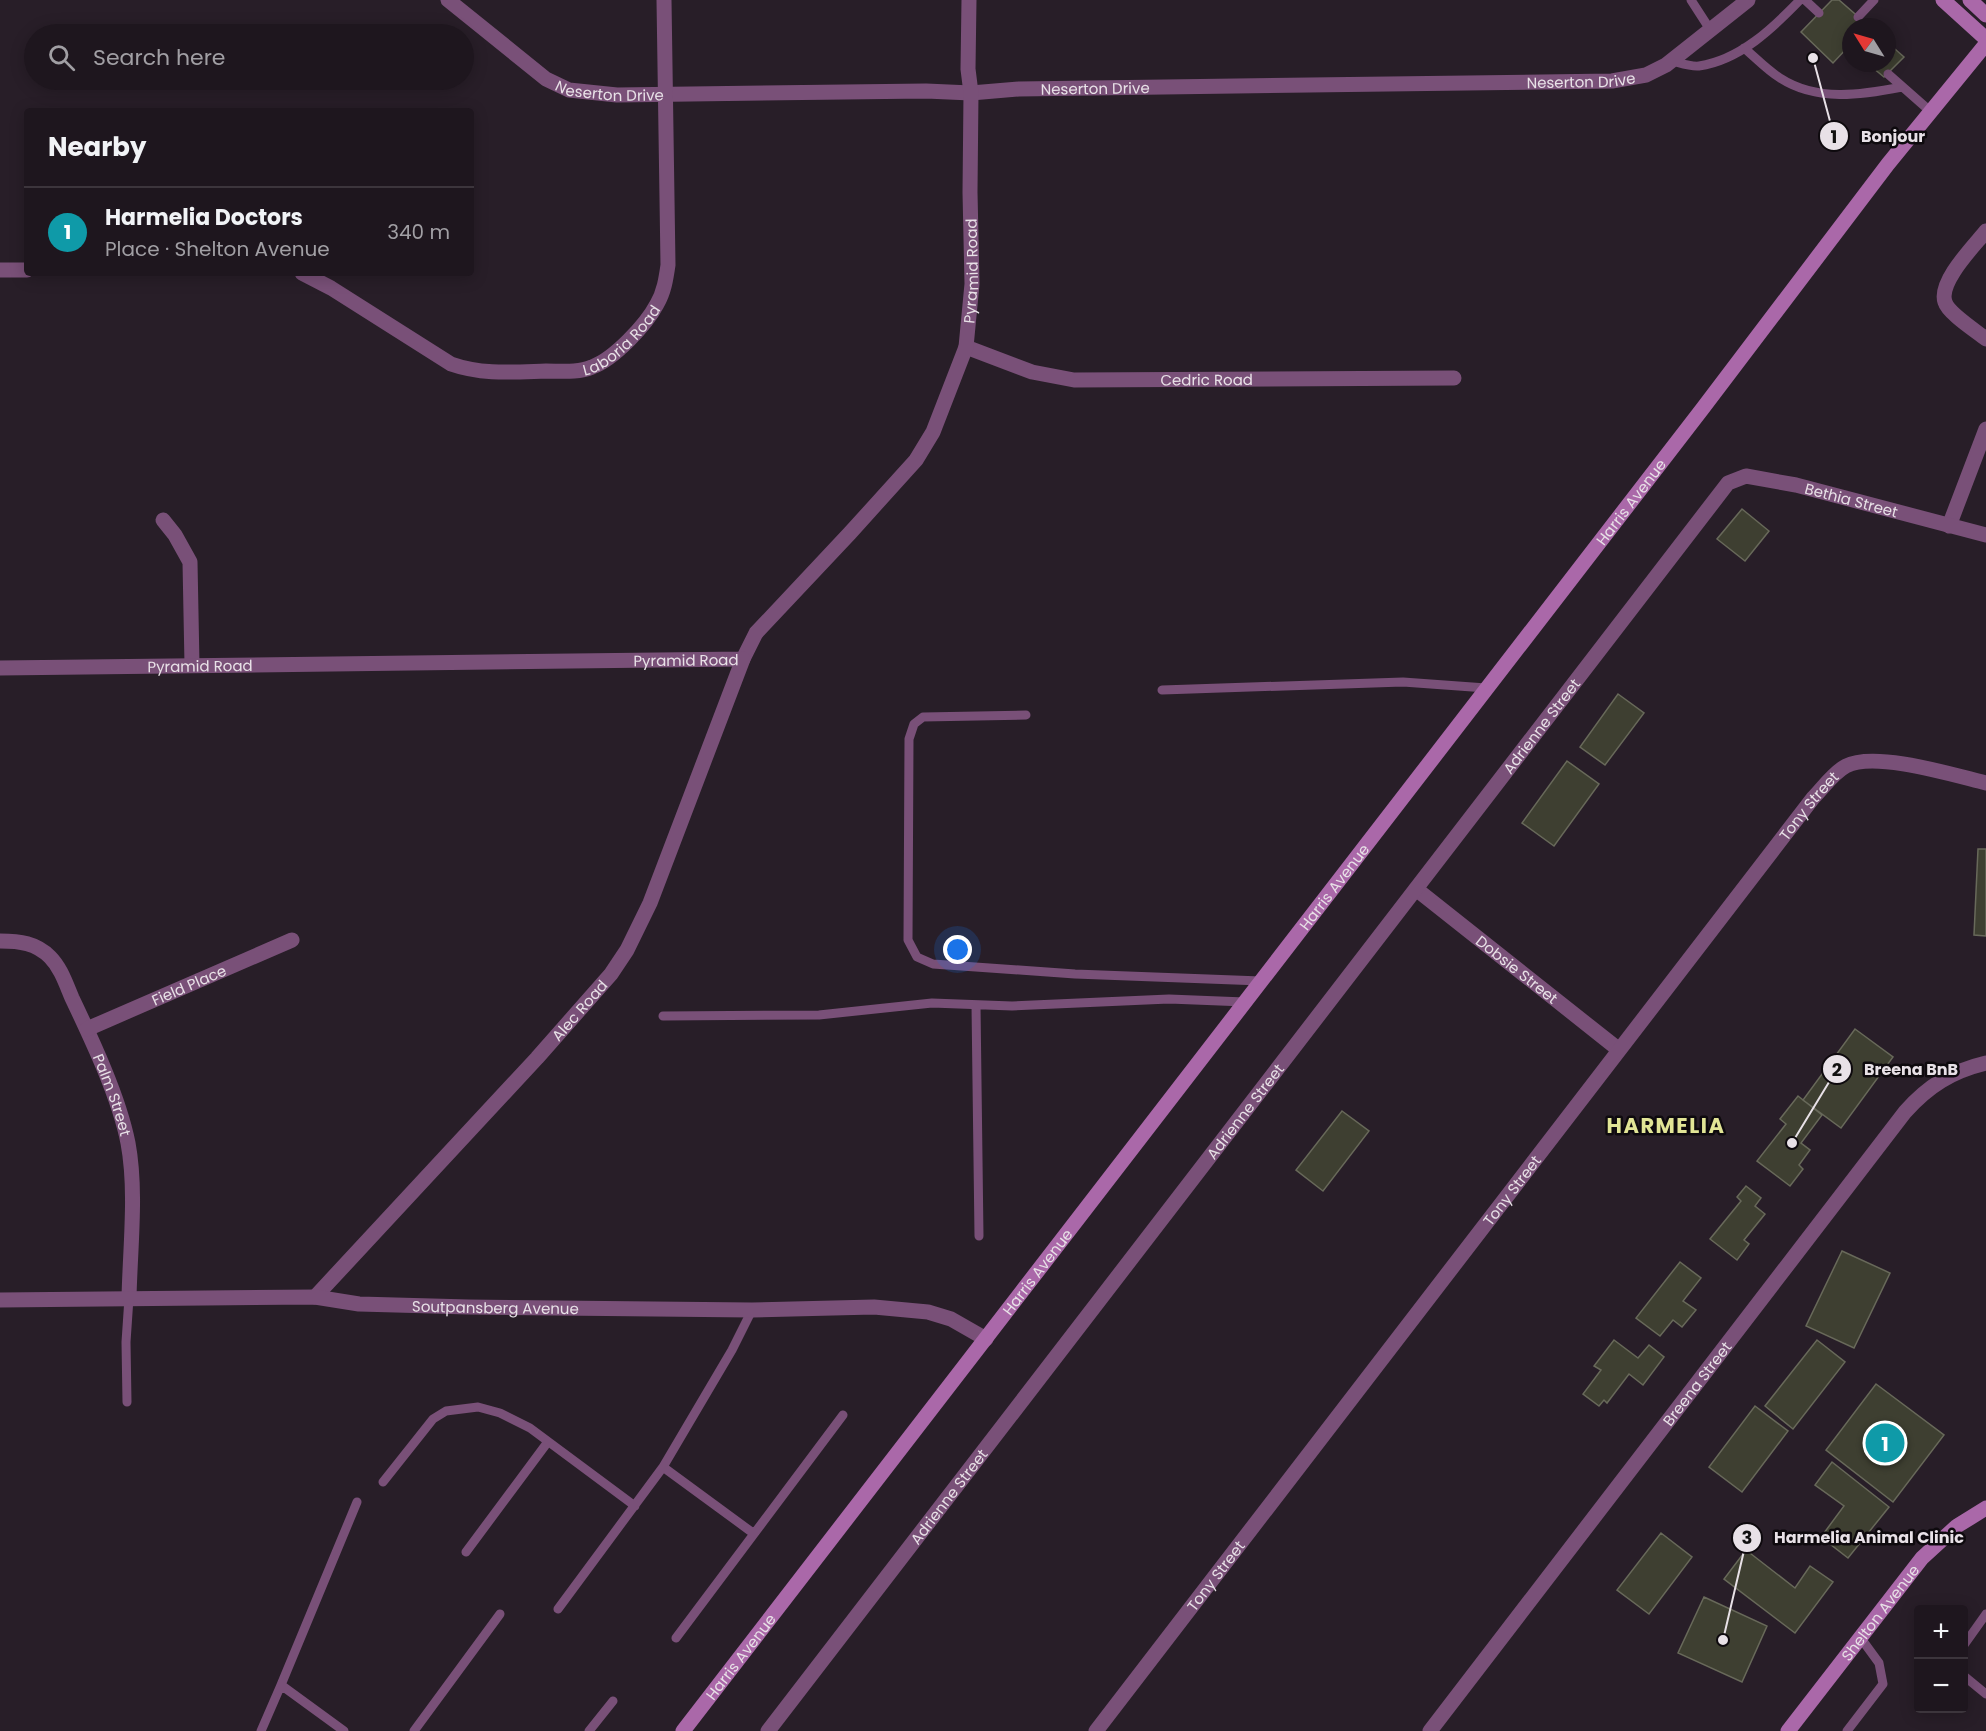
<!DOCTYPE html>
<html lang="en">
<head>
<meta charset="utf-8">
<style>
  :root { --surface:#1e161e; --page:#2b232b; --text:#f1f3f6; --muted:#a19fa4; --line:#3c353c; --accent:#bdbf43 }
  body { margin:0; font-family:Poppins,sans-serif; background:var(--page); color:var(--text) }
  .controls { position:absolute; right:18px; bottom:18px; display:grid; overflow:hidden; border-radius:6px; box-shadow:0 3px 15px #0003 }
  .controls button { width:54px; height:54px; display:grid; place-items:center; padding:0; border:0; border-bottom:2px solid var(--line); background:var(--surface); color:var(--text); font:30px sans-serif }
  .compass { position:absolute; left:1842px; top:18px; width:54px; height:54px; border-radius:50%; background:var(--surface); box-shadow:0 3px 15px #0003; rotate:307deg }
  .you { position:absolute; left:958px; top:950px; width:21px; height:21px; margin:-15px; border:4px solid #fff; border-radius:50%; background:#1a73e8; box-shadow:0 0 0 9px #1a73e833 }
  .badge { display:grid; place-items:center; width:39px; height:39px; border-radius:50%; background:var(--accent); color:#fff; font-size:20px; font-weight:700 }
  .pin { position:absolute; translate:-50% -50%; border:3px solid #fff; box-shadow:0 2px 6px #0006 }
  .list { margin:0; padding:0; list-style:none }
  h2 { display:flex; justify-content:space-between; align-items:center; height:78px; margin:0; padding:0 24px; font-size:26px }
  h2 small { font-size:20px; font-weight:400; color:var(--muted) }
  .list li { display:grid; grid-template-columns:39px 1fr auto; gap:18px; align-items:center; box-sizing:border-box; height:90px; padding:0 24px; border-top:2px solid var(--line) }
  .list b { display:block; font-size:22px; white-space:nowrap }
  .list p { margin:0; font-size:20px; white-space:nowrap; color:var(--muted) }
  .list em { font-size:20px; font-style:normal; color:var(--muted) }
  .icon { flex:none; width:33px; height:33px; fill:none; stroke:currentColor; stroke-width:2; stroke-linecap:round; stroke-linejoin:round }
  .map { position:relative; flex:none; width:1986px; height:1731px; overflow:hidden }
  .search { position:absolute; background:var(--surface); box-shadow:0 3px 15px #0003; left:24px; top:24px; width:450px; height:66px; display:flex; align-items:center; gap:15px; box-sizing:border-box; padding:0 21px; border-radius:33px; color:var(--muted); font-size:22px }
  .panel { position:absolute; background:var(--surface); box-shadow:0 3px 15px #0003; left:24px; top:108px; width:450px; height:168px; border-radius:6px }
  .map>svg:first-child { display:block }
  .building { fill:#3e3f31; stroke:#68695a; stroke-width:1.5 }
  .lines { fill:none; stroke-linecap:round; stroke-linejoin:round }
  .service { stroke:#795078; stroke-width:9 }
  .minor { stroke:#795078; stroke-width:15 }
  .secondary { stroke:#aa68a9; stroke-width:15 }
  .labels { text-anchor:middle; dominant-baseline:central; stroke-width:5; stroke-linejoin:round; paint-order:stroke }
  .street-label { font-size:15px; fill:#e8e1e7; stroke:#0e0a0e }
  .district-label { font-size:21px; font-weight:bold; letter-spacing:1.5px; fill:#e2e596; stroke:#0e0a0e }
  .leader { fill:none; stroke:#e8e1e7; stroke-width:2 }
  .callout-dot { fill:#e8e1e7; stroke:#0e0a0e; stroke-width:2 }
  .mark-label { font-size:18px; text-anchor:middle; font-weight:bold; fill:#111 }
  .callout-label { font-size:16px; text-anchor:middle; font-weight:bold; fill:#e8e1e7; stroke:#0e0a0e; stroke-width:5; stroke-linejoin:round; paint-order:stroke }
</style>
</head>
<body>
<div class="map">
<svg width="1986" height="1731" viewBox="0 0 1986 1731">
  <rect width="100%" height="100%" fill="#281e28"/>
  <path class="building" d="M1832,0H1839L1870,27H1851V49L1848,47L1833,63L1801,32Z
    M1887,42L1904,57L1884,77L1867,63H1887Z
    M1742,509L1769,531L1745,561L1717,539Z
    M1618,694L1644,713L1605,765L1580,747Z
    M1567,761L1599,784L1554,846L1522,823Z
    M1978,849H1986V936L1974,935Z
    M1855,1029L1893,1057L1841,1128L1803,1100Z
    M1798,1096L1822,1115L1801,1143L1810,1150L1799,1165L1803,1169L1790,1186L1757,1161L1786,1124L1780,1119Z
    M1342,1111L1369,1131L1323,1191L1296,1170Z
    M1746,1186L1761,1198L1755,1206L1765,1214L1744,1240L1749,1244L1737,1260L1710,1239L1741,1201L1737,1197Z
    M1842,1251L1890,1273L1854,1348L1806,1326Z
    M1680,1262L1701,1278L1683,1301L1696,1310L1682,1327L1673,1320L1660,1336L1636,1318Z
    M1614,1340L1638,1358L1649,1345L1664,1357L1643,1385L1629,1374L1607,1403L1604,1400L1599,1406L1583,1394L1601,1370L1594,1366Z
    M1817,1340L1845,1362L1793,1429L1765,1406Z
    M1876,1384L1944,1435L1893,1502L1826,1450Z
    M1755,1406L1788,1431L1742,1492L1709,1467Z
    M1832,1462L1889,1507L1848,1558L1821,1537L1844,1506L1815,1485Z
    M1661,1533L1692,1557L1649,1614L1617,1590Z
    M1746,1550L1795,1588L1810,1566L1833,1582L1795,1633L1724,1579Z
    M1704,1597L1767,1626L1742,1682L1678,1653Z"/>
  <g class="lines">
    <path class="service" d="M1691,0L1711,31
      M1805,0L1819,13
      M1858,17L1874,0
      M1744,48C1756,58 1767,70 1780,78C1817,102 1861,95 1902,87
      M1672,61C1680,63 1691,67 1699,66C1740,60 1773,28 1800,0
      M1888,74L1930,111
      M1162,690L1403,682L1486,688
      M1026,715L923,717L914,724L909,739L908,940L917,957L933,964L1075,974L1261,981
      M976,1005L979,1236
      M663,1016L819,1015L932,1003L1012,1006L1169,999L1245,1002
      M127,1402L126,1342L129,1298
      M663,1467L753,1533
      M383,1482L433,1419L446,1411L478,1407L500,1413L530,1428L635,1506
      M466,1552L547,1443
      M558,1609L663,1467L732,1350L752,1310
      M676,1638L843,1415
      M1964,1645L1986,1614
      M1964,1676L1986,1694
      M281,1685L357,1502
      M261,1731L281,1685L344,1731
      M414,1731L500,1614
      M589,1731L613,1701
      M1847,1731L1883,1684L1879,1663L1860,1637"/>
    <g class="minor">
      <path id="s1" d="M448,0L546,79L569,90L617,95L926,91L971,93L1019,89L1612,81L1646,75L1666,65L1748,0"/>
      <path d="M1986,231C1974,246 1938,282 1945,302C1948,313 1976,331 1986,339"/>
      <path d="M0,270H27"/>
      <path id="s2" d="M302,273L331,288L451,364C482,375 514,372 546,371C561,371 578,373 592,367C614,359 646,325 657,304C664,292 666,279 668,265L664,0"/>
      <path id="s3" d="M966,347L1032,372L1074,380L1454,378"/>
      <path d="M163,520L175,535L190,562L192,665"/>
      <path d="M1949,526L1986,429"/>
      <path id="s4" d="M0,668L743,659L756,633L850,533L916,460L933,432L966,347L972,284L970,192L971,93L968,69L969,0"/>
      <path id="s5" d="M1416,889L1618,1049"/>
      <path id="s6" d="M0,941C20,941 36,943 50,957C61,968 66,984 72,998C92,1040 119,1097 128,1143C137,1191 130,1249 129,1298"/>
      <path id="s7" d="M87,1029L292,940"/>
      <path id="s8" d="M315,1297L537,1058L611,974L627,950L650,903L743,659"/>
      <path id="s9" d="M0,1300L315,1297L359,1304L469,1307L752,1310L874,1307L928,1312L951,1319L986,1339"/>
      <path id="s10" d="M768,1731L1728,483L1746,476L1796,485L1986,535"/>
      <path id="s11" d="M1096,1731L1813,798C1823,788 1833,773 1846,766C1875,751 1953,775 1986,783"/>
      <path id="s12" d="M1430,1731L1905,1112C1928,1086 1952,1071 1986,1063"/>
    </g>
    <g class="secondary">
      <path d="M1943,0L1986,39"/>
      <path d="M1970,0L1986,15"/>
      <path id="s13" d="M683,1731L1703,408L1888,164L1986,44"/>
      <path id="s14" d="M1788,1731L1922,1558L1957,1526L1986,1508"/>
    </g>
  </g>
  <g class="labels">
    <g class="street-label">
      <text stroke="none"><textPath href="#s1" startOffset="1164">Neserton Drive</textPath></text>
      <text stroke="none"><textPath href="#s1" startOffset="192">Neserton Drive</textPath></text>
      <text stroke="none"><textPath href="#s1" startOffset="678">Neserton Drive</textPath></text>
      <text stroke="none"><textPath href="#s4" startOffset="1208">Pyramid Road</textPath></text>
      <text stroke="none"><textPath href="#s2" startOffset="357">Laboria Road</textPath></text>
      <text stroke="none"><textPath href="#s3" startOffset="246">Cedric Road</textPath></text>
      <text stroke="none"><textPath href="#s10" startOffset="1702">Bethia Street</textPath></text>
      <text stroke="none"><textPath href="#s13" startOffset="1552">Harris Avenue</textPath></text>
      <text stroke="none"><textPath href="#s4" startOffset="686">Pyramid Road</textPath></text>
      <text stroke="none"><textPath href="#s4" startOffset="200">Pyramid Road</textPath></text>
      <text stroke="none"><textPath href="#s10" startOffset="1268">Adrienne Street</textPath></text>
      <text stroke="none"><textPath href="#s11" startOffset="1168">Tony Street</textPath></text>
      <text stroke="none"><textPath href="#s13" startOffset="1066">Harris Avenue</textPath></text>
      <text stroke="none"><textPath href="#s5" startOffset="129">Dobsie Street</textPath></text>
      <text stroke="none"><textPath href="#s7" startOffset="111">Field Place</textPath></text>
      <text stroke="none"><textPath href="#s8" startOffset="390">Alec Road</textPath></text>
      <text stroke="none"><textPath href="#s6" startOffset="206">Palm Street</textPath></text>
      <text stroke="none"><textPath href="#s10" startOffset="782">Adrienne Street</textPath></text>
      <text stroke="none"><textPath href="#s11" startOffset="682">Tony Street</textPath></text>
      <text stroke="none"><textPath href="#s13" startOffset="580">Harris Avenue</textPath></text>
      <text stroke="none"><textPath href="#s9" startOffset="496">Soutpansberg Avenue</textPath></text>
      <text stroke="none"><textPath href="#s12" startOffset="438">Breena Street</textPath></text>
      <text stroke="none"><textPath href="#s10" startOffset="296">Adrienne Street</textPath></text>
      <text stroke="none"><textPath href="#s11" startOffset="196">Tony Street</textPath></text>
      <text stroke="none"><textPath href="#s14" startOffset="150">Shelton Avenue</textPath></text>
      <text stroke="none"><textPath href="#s13" startOffset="94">Harris Avenue</textPath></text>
    </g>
    <g class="district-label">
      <text x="1666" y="1125">HARMELIA</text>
    </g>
  </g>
  <path class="leader" d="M1813 58L1834 136M1792 1143L1837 1069M1723 1640L1747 1538"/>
  <g class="callout-dot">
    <circle cx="1813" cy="58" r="6"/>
    <circle cx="1792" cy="1143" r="6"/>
    <circle cx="1723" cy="1640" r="6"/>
    <circle cx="1834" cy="136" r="15"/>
    <circle cx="1837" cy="1069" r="15"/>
    <circle cx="1747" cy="1538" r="15"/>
  </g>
  <g class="mark-label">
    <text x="1834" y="143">1</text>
    <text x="1837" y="1076">2</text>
    <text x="1747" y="1544">3</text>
  </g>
  <g class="callout-label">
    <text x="1893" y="142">Bonjour</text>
    <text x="1911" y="1075">Breena BnB</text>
    <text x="1869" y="1543">Harmelia Animal Clinic</text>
  </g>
</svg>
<div class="controls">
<button>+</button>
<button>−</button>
</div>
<svg class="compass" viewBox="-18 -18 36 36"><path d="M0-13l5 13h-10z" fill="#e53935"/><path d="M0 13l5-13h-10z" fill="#a19fa4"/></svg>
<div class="you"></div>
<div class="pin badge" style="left:1885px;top:1443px;background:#0f9aa8">1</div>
<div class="search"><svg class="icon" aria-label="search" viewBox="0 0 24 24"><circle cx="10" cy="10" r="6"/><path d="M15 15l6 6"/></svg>Search here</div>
<section class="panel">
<h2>Nearby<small></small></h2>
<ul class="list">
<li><span class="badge" style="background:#0f9aa8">1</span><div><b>Harmelia Doctors</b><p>Place · Shelton Avenue</p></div><em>340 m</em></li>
</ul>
</section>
</div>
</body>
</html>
